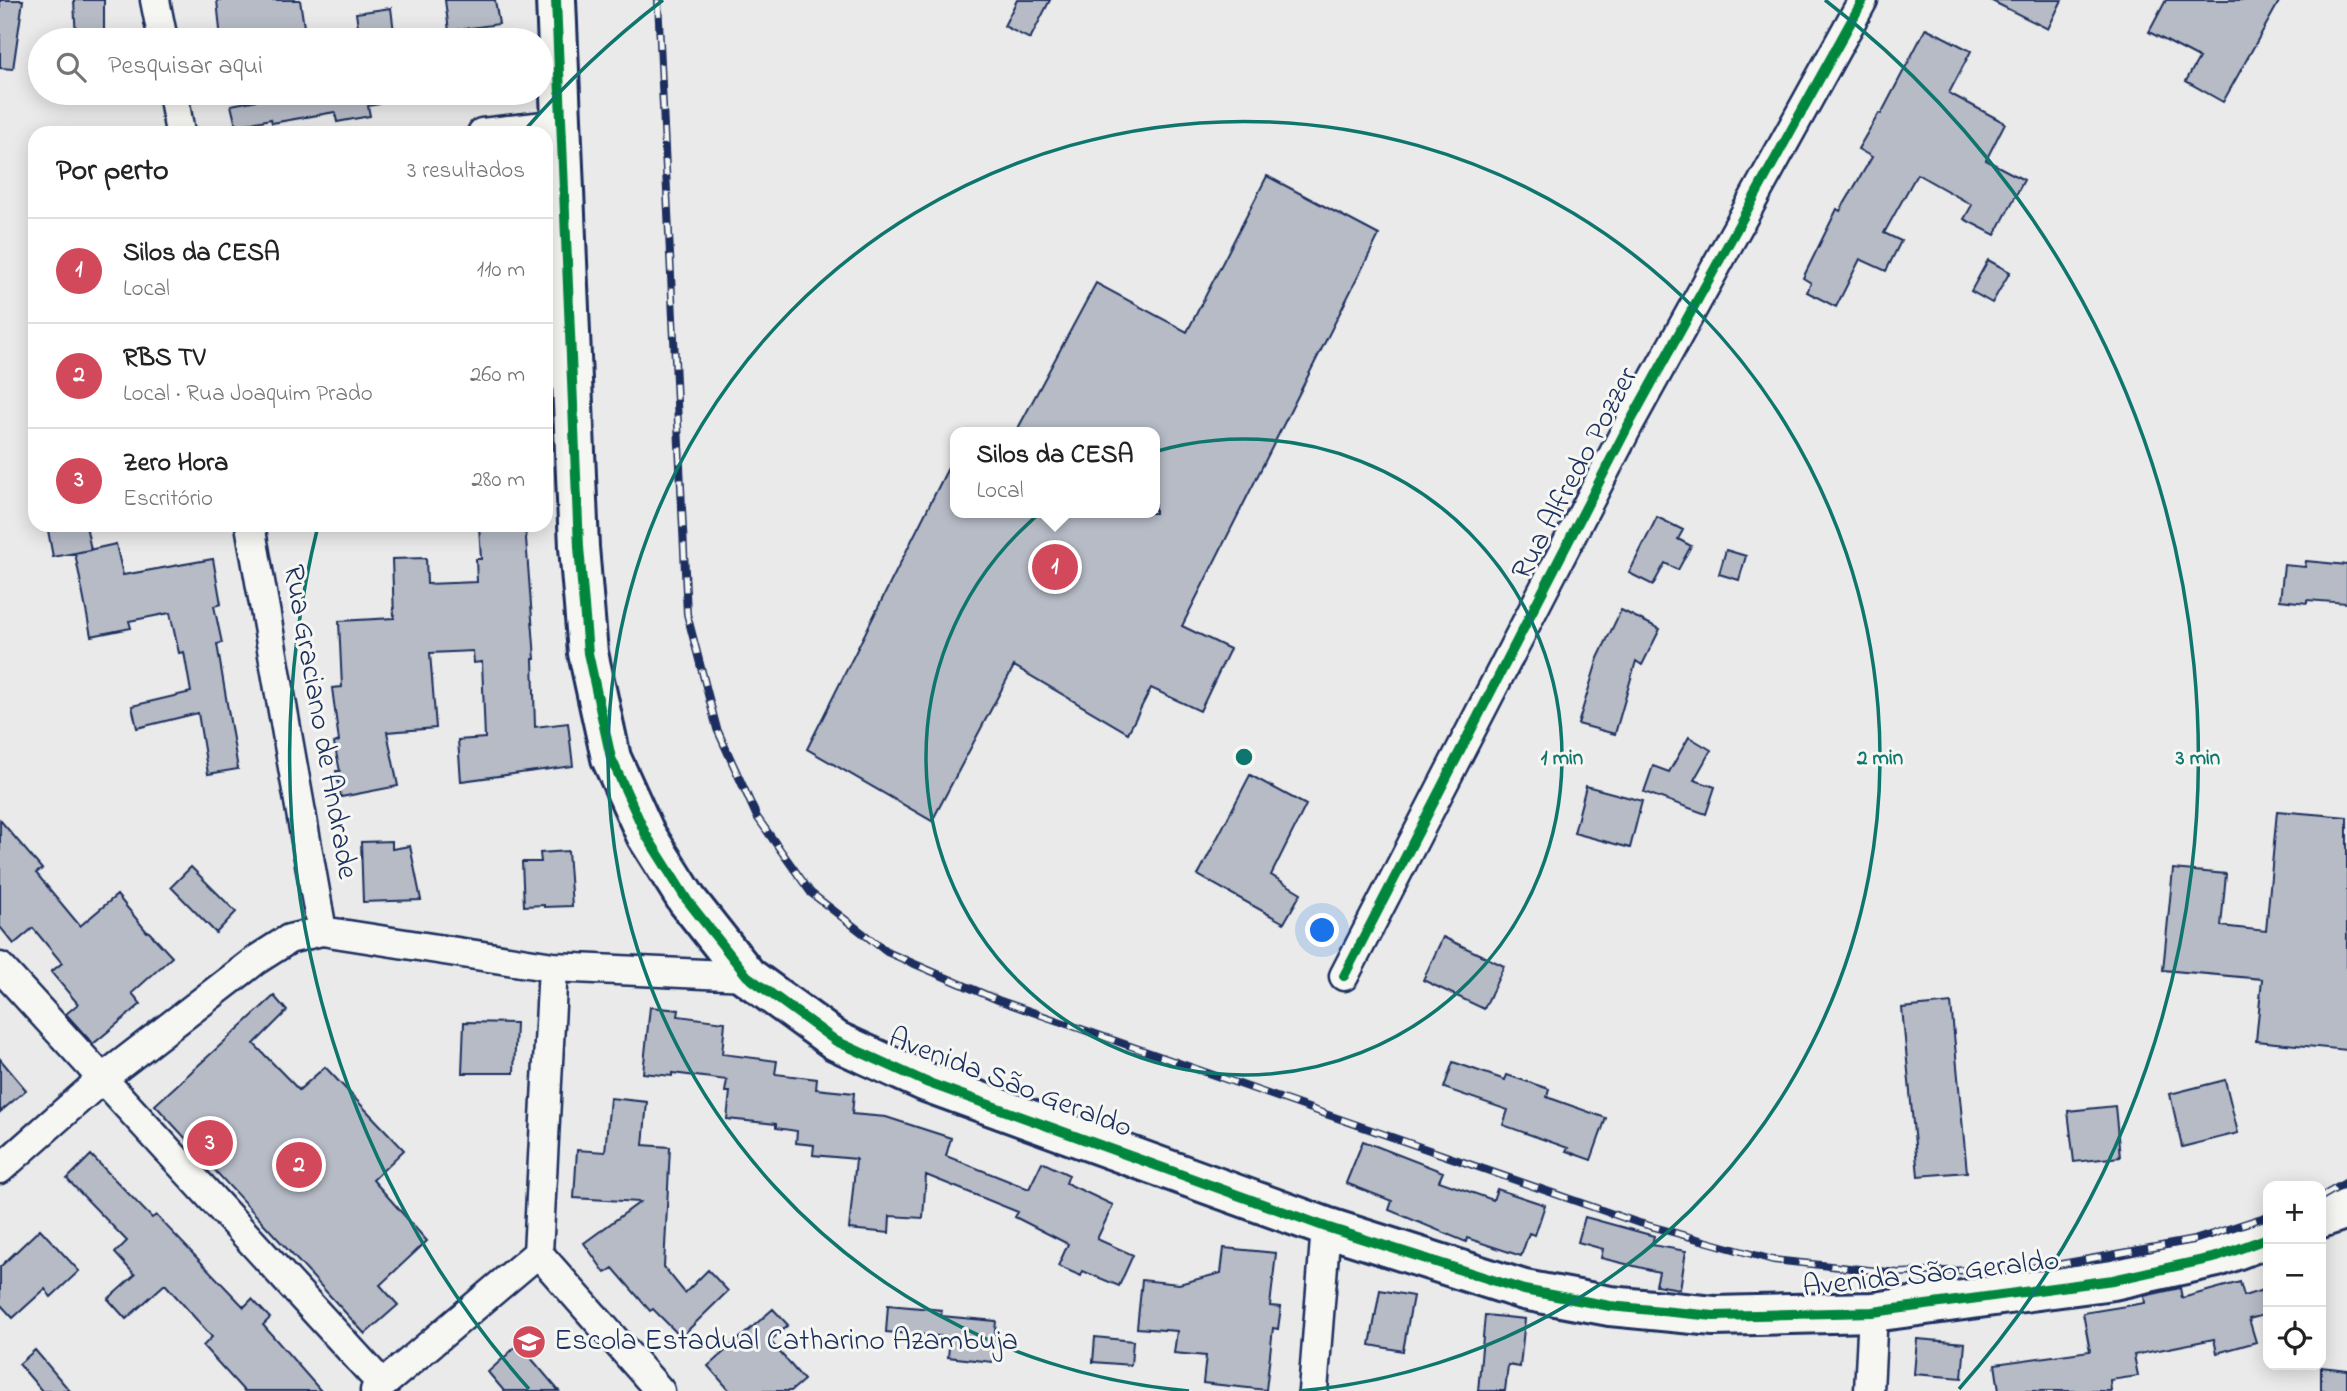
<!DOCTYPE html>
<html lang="pt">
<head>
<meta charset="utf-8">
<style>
  :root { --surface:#fff; --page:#f2f2f2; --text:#222; --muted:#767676; --line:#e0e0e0; --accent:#d1495b }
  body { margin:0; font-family:"Indie Flower",sans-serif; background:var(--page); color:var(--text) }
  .controls { position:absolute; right:21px; bottom:21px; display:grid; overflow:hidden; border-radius:14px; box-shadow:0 4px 18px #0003 }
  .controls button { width:63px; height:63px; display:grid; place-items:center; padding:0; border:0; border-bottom:2px solid var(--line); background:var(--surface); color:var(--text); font:35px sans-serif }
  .you { position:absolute; left:1323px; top:931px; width:24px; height:24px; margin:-18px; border:5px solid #fff; border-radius:50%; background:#1a73e8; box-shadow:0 0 0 10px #1a73e833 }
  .badge { display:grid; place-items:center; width:46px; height:46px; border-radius:50%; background:var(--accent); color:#fff; font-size:23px; font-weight:700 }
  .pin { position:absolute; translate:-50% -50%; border:4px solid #fff; box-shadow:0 2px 7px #0006 }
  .popup { position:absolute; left:950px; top:427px; width:210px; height:91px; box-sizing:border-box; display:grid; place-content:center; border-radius:14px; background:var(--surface); filter:drop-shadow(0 2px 5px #0005); font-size:23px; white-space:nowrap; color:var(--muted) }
  .popup b { font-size:26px; color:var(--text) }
  .popup::after { content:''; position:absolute; left:50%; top:100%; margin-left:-14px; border:14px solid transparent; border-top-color:var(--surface) }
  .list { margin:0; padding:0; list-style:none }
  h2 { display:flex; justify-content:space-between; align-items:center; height:91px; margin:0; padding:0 28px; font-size:30px }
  h2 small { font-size:23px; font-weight:400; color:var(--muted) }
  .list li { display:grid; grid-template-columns:46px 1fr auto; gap:21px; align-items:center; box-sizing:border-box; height:105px; padding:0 28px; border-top:2px solid var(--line) }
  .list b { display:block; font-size:26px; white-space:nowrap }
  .list p { margin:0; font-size:23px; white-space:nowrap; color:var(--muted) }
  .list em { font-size:23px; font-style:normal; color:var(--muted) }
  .icon { flex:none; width:38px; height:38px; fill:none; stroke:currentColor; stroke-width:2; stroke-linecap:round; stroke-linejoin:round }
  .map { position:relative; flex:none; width:2347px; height:1391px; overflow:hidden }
  .search { position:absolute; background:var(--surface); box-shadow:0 4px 18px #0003; left:28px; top:28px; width:525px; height:77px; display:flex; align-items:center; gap:18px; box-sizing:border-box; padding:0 24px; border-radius:38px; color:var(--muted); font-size:26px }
  .panel { position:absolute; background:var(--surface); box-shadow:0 4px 18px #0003; left:28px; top:126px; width:525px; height:406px; border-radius:21px }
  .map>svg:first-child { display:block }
  .building { fill:#b6bbc6; stroke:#1b2f5e; stroke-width:2 }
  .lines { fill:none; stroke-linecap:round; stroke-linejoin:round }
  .street-casing { stroke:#1b2f5e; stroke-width:33 }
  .secondary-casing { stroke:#1b2f5e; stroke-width:44 }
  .street { stroke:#f6f6f2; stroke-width:28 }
  .secondary { stroke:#f6f6f2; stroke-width:38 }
  .rail-casing { stroke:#1b2f5e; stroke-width:8 }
  .rail { stroke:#f6f6f2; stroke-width:5; stroke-dasharray:16; stroke-linecap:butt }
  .cycleway-casing { stroke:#f6f6f2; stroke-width:15 }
  .cycleway { stroke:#00873e; stroke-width:10 }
  .ring { fill:none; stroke:#0f766e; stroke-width:3.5 }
  .labels { text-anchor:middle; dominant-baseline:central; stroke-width:6; stroke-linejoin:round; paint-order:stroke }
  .street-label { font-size:30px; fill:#1b2f5e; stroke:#f6f6f2 }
  .poi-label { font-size:30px; fill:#1b2f5e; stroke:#f6f6f2; text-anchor:start }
  .centre { fill:#0f766e; stroke:#f6f6f2; stroke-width:3.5 }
  .ring-label { font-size:21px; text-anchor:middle; font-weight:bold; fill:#0f766e; stroke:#f6f6f2; stroke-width:6; stroke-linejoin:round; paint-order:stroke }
</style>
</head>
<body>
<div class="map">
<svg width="2347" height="1391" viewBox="0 0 2347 1391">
  <rect width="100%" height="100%" fill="#e9eae9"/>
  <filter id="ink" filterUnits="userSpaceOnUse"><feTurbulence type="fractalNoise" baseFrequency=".0143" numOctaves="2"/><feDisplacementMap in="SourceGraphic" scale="14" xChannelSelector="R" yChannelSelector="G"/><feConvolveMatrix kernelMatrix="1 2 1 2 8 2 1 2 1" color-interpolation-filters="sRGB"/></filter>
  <g filter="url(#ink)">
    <path class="building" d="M0,0H23L13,69L0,68Z
      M74,0H104V40H76Z
      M217,0H300L306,40H221Z
      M445,0H495L499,24L449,31Z
      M1017,0H1050L1030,39L1004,26Z
      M1990,0H2062L2048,29Z
      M2166,0H2280L2223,102L2186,81L2199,58L2149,32Z
      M391,8L395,40H360L356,13Z
      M1926,28L1971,51L1949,93L2005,123L1986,160L2024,180L1995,235L1964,219L1972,205L1917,174L1884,233L1901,241L1886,271L1860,259L1836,307L1807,292L1811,283L1803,278L1837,209L1840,211L1872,157L1858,149L1879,113L1881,114Z
      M293,93H379L380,104L368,106L370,116L337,122L335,112L272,123L271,119L236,126L231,105Z
      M1267,176L1379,235L1182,626L1230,649L1200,711L1151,688L1128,733L1014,666L932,821L807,749L955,454V513H1155V432H1016L1096,283L1187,332Z
      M1988,260L2010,272L1992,303L1971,291Z
      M1657,517L1683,530L1678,539L1691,546L1678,570L1665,563L1653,585L1629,573Z
      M47,525H86L91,550L53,557Z
      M479,525H525L535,659H533L535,727L568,723L573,766L461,781L458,740L485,738L482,662L474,663L473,651L430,653L436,728L387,732L398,786L341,797L336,771H340L334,743L339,741L332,688L342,687L339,621L394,618L392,559L426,558L427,584L477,582L476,559H481Z
      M116,544L123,575L213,559L221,604L214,606L222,643L217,644L238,769L208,774L198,713L137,728L132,706L191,692L184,652L179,653L170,613L129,621L131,628L91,636L75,553Z
      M1726,550L1746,556L1739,580L1719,574Z
      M2306,561L2347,565V603L2307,600V603L2280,600L2284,565L2305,567Z
      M1621,610L1660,629L1642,665L1636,661L1615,734L1578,724L1598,658Z
      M1689,737L1711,750L1694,780L1715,787L1706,814L1644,792L1653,766L1669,772Z
      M1250,775L1306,805L1271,875L1301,893L1284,923L1198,875Z
      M1586,786L1642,801L1630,848L1574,833Z
      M2277,811L2347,817V1050L2256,1041L2262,979L2163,970L2173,869L2226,874L2221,926L2266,931Z
      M0,820L42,869L36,873L80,926L117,895L147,932L148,931L172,957L132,993L141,1004L93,1044L66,1014L78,1004L51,972L62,963L33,928L14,944L0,927Z
      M392,841V849L410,846L421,900L363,902L361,842Z
      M568,851L572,906L544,907V905L524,906L522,862H541L540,853Z
      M191,867L236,912L216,933L171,887Z
      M1443,937L1504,966L1484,1009L1423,980Z
      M274,996L287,1011L254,1044L299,1090L325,1067L404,1150L373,1180L427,1241L380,1285L398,1305L365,1334L155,1105Z
      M1951,1003L1967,1172L1918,1176L1902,1008Z
      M650,1007L679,1010L678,1016L725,1022L722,1054L777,1061L775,1074L817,1079L816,1089L854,1093L852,1114L886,1117L951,1138L946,1156L1029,1189L1042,1162L1069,1175L1066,1183L1113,1205L1097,1239L1133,1255L1119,1286L1083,1271L1081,1276L1058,1266L1068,1244L1015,1217L1018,1212L926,1175L923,1218L890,1216L889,1233L849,1229L856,1159L813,1155L814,1145L796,1143L797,1131L776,1128V1124L727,1119L730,1092H725L727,1080L672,1073V1076L643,1073Z
      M464,1022L516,1023L514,1073H462Z
      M0,1059L26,1090L0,1112Z
      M1453,1062L1505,1080L1507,1075L1549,1089L1547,1097L1606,1118L1591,1160L1566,1151L1568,1148L1503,1125L1508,1110L1444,1088Z
      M2225,1080L2238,1133L2182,1147L2170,1094Z
      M610,1098L647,1102L643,1145L670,1147L664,1267L685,1293L708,1270L728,1291L681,1337L653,1309L650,1311L613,1268L605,1273L584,1243L640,1202L574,1198L577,1150L605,1152Z
      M2115,1106L2120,1157L2074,1162L2068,1111Z
      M1363,1141L1443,1172L1439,1181L1493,1200L1497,1189L1545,1205L1535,1235L1529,1233L1521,1256L1467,1238L1466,1242L1389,1210L1392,1201L1346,1183Z
      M91,1155L152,1218L156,1215L244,1307L252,1299L270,1318L263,1325L321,1391H244L203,1346L212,1337L165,1284L126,1319L108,1299L135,1275L115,1253L127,1241L67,1179Z
      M1585,1217L1654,1236L1652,1245L1686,1251L1680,1289L1656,1285L1659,1272L1601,1258L1603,1249L1578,1242Z
      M40,1229L79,1271L51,1297L45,1289L13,1318L0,1304V1267Z
      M1224,1248L1276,1253L1270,1306L1281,1307L1278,1329L1273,1328L1266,1390L1203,1383L1206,1356L1174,1353L1177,1331L1137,1328L1142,1280L1179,1284L1221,1273Z
      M2240,1282L2244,1296L2263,1290L2268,1309V1314L2249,1319L2256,1342L2217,1353L2214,1339L2134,1355L2138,1376L2110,1380L2111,1391H1999L1995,1364L2090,1351L2083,1313L2145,1303L2144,1296L2180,1288L2182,1298Z
      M1380,1290L1413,1296L1403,1351L1370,1345Z
      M888,1305L942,1310L941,1316L996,1321L992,1362L948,1357L950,1337L886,1332Z
      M773,1309L788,1325L770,1341L804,1380L791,1391H730L708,1366Z
      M1485,1315L1525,1319L1520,1367L1508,1365L1505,1391H1478Z
      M1095,1337L1133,1341L1131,1365L1093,1362Z
      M1917,1339L1965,1343L1962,1378L1914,1374Z
      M519,1344L559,1391H504L488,1372Z
      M35,1350L70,1391H42L19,1364Z
      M2321,1367L2347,1370V1391H2321Z"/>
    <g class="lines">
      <g class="street-casing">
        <path id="street" d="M155,0L163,40
          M173,93L180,133
          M482,133L562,124
          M250,525L322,931
          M0,967L382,1384
          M1344,976L1629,424L1863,0
          M0,1169L103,1078L256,960L289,939L322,931L553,967L747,976
          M538,1253L553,967
          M375,1391L538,1253L660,1391
          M1313,1391L1326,1227
          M1869,1391L1873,1312"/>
      </g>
      <g class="secondary-casing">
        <path id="secondary" d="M556,0L579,547L588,653L611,758L646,835L687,900L747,976L836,1041L926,1082L1326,1227L1524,1290L1610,1306L1714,1316L1873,1312L2113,1280L2217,1257L2268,1238
          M2321,1218L2347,1209"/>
      </g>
      <use href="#street" class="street"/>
      <use href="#secondary" class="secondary"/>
      <g class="rail-casing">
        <path id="rail" d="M658,0L687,614L717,729L757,817L811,893L887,952L998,1000L1636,1222L1773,1260L1898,1273L2045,1267L2194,1240L2268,1216
          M2321,1197L2347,1182"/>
      </g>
      <use href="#rail" class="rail"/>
      <g class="cycleway-casing">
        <path id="cycleway" d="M556,0L579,547L588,653L611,758L646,835L687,900L747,976L836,1041L926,1082L1326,1227L1524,1290L1610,1306L1714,1316L1873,1312L2113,1280L2217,1257L2268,1238
          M1344,976L1629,424L1863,0"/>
      </g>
      <use href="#cycleway" class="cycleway"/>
    </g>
  </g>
  <g class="ring">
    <circle cx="1244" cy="757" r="318"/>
    <path d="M1189 1391A636 636 0 1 1 1299 1391"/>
    <path d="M529 1389A954 954 0 0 1 318 526M524 131A954 954 0 0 1 663 0M1825 0A954 954 0 0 1 1959 1389"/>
  </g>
  <defs>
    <g id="school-disc" transform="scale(1.75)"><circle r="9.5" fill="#d1495b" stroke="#f6f6f2"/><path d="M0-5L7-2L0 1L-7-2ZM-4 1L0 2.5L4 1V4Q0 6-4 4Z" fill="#fff"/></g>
  </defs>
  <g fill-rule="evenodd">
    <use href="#school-disc" x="529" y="1342"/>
  </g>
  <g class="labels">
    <g class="street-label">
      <text transform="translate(1576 474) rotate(-62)">Rua Alfredo Pozzer</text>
      <text transform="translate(319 722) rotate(80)">Rua Graciano de Andrade</text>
      <text transform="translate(1010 1084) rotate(21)">Avenida São Geraldo</text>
      <text transform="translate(1931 1275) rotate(-6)">Avenida São Geraldo</text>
    </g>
    <g class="poi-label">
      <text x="554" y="1342">Escola Estadual Catharino Azambuja</text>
    </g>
  </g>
  <circle cx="1244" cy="757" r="10" class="centre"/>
  <g class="ring-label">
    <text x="1562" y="764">1 min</text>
    <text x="1880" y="764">2 min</text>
    <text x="2198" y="764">3 min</text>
  </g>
</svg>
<div class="controls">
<button>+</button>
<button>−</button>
<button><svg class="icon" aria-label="locate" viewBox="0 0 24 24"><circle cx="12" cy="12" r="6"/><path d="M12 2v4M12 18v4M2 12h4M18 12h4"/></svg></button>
</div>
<div class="you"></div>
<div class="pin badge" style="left:1055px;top:567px">1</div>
<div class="popup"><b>Silos da CESA</b>Local</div>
<div class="pin badge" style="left:299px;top:1165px">2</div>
<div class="pin badge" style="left:210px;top:1143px">3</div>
<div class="search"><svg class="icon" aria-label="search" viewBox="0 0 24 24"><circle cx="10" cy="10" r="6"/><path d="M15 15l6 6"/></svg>Pesquisar aqui</div>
<section class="panel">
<h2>Por perto<small>3 resultados</small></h2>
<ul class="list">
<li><span class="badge">1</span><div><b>Silos da CESA</b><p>Local</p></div><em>110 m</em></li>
<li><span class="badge">2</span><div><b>RBS TV</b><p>Local · Rua Joaquim Prado</p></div><em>260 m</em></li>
<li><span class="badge">3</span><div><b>Zero Hora</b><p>Escritório</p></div><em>280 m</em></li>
</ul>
</section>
</div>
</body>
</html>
